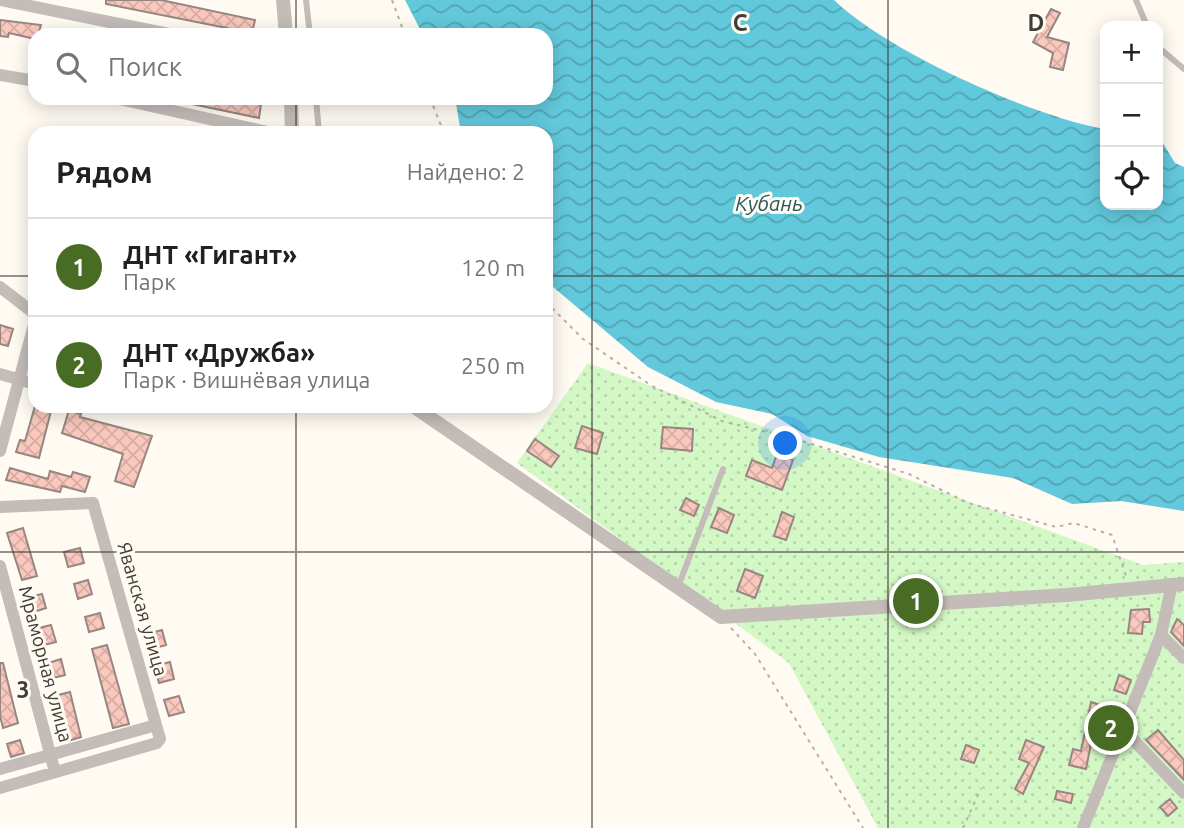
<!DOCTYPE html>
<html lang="ru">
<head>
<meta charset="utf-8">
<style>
  :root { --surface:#fff; --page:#f2f2f2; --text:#202124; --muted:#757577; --line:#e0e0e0; --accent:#496c24 }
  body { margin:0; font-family:Ubuntu,sans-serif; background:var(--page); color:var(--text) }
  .controls { position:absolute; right:21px; top:21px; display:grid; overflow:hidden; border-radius:14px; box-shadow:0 4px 18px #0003 }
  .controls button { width:63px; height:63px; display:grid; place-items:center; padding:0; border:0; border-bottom:2px solid var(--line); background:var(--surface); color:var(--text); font:35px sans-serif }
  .you { position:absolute; left:786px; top:444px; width:24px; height:24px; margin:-18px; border:5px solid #fff; border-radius:50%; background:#1a73e8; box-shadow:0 0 0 10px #1a73e833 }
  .badge { display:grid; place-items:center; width:46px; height:46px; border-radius:50%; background:var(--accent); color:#fff; font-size:23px; font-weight:700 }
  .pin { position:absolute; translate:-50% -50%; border:4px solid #fff; box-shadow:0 2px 7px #0006 }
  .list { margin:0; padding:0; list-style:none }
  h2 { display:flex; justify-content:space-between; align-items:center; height:91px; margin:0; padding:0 28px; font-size:30px }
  h2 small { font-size:23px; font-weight:400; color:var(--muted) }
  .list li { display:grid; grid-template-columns:46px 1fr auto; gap:21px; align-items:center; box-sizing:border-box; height:98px; padding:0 28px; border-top:2px solid var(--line) }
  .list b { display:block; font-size:26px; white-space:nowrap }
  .list p { margin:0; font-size:23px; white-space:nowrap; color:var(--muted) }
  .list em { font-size:23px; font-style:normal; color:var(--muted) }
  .icon { flex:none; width:38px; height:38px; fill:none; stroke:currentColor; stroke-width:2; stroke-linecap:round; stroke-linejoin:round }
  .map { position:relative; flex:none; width:1184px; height:828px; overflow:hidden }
  .search { position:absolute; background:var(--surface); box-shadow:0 4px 18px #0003; left:28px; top:28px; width:525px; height:77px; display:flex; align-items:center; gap:18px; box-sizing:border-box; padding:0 24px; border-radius:21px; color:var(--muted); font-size:26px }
  .panel { position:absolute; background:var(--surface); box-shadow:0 4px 18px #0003; left:28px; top:126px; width:525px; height:287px; border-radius:21px }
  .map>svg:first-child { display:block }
  .garden { fill:url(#garden-dots) }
  .water { fill:url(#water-waves) }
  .building { fill:url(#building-cross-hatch); stroke:#978682; stroke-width:2 }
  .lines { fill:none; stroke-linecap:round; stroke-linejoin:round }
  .path { stroke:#b5b2aa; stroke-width:2; stroke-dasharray:3.5 5; stroke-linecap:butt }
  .service { stroke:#c3bcb9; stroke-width:6 }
  .minor { stroke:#c3bcb9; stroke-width:12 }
  .tertiary { stroke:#c3bcb9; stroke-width:14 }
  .grid { fill:none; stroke:#3f3d37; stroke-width:2; stroke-opacity:0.55 }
  .labels { text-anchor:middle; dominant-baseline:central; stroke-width:6; stroke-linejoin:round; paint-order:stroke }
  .street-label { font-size:19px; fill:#3f3d37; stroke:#fffbf2 }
  .water-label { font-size:21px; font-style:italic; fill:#29565e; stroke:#fffbf2 }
  .grid-label { font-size:23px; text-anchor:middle; font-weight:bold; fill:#3f3d37; stroke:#fffbf2; stroke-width:6; stroke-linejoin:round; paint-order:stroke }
</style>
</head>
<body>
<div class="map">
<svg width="1184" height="828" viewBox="0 0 1184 828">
  <defs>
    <pattern id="garden-dots" width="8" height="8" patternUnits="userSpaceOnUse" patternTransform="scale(1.75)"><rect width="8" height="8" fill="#d3f8c5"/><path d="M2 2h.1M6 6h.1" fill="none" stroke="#b6d6aa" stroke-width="1.8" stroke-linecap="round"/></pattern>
    <pattern id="water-waves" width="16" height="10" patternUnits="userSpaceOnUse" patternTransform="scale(1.75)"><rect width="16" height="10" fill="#62c8db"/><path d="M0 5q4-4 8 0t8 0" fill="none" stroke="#52a4b2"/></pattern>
    <pattern id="building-cross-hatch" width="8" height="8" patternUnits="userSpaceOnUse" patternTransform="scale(1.75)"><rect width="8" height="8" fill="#fac8bd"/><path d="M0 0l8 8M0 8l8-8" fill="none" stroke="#d7ada3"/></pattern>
  </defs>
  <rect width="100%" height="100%" fill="#fffbf2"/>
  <path class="garden" d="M588,363L1143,565L1184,562V828H878L789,663L517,463Z"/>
  <path class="water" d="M405,0H834C888,52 1031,116 1105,129V205H1158V139L1161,140L1175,163L1184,167V511L1121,501L1072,504L1013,478L879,457L807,436L772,414L716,402L648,367L546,281V133H461L455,98H546V35H423Z"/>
  <path class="building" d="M106,0H161L255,20L252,33L106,4Z
    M1051,9L1060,13L1047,37L1069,43L1063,70L1050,67L1053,53L1033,42Z
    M0,20L41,25L38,35H35V39L9,33L8,37L0,36Z
    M182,98H227L261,104L259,118L182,102Z
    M0,325L13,329L8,346L0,344Z
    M35,406L51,411L39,458L16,452L20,440L25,441Z
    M69,410L81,414L80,417L152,436L134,487L115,481L123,454L62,433Z
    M582,426L603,433L597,454L575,448Z
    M663,427L693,429L692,451L661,448Z
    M535,439L559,456L551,467L527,451Z
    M777,454L793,460L782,490L746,476L752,460L772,468Z
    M10,468L48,479L50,471L71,477L73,472L90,477L85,492L62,486L60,492L6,480Z
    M686,498L699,505L694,516L680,510Z
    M719,508L734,515L727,533L711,527Z
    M782,512L794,517L786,540L774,536Z
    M23,528L37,576L22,580L7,533Z
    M80,548L84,563L68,567L64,552Z
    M745,569L763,576L755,598L737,591Z
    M88,580L92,594L78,599L74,584Z
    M42,594L46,608L31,613L26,598Z
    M1149,609L1150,622H1143L1142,634L1128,633L1131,610Z
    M100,613L104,628L89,632L85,617Z
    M1177,619L1184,625V646L1171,632Z
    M51,625L56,642L40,646L35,629Z
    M162,630L166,645L151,649L147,634Z
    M107,645L129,724L113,728L92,649Z
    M61,659L65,675L49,679L45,664Z
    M170,662L174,679L159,683L154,666Z
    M0,663H3L18,723L3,728L0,716Z
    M1119,675L1131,680L1126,694L1114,690Z
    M70,692L81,737L65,742L54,696Z
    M179,696L184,712L169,716L164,700Z
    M1091,702L1111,709L1100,746L1091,744L1086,769L1069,765L1073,749L1081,751Z
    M1158,730L1184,760V780L1146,740Z
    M20,740L24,753L11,757L7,744Z
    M1026,740L1044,747L1023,794L1015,789L1029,763L1019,759Z
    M966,745L979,750L974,763L961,759Z
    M1057,791L1073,794L1071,803L1055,799Z
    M1170,799L1177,808L1168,816L1160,807Z"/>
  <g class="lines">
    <path class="path" d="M392,0L405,35
      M430,98L444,133
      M546,302L583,339L652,386L722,421L799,440L909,474L968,503L1056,527L1074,523L1112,535L1126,576
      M731,628L755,654L863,828
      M963,828L981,788"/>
    <path class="service" d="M306,0L310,35
      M1136,0L1147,26
      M1158,47L1184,69
      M316,98L319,133
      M678,587L723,469"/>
    <path class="minor" d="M0,0L174,35
      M0,75L35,81
      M115,98L268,132H292
      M0,287L35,314
      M0,374L35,384
      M0,451L35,321
      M0,507L93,503L160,739L157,743L0,788
      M0,566L55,772
      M1161,635L1184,658
      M1124,730L1184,793
      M0,769L156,725
      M1083,828L1161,635L1172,584"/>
    <path class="tertiary" d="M283,0L286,35
      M291,98L292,133
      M413,406L721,617L1067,595L1184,584"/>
  </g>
  <path class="grid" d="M296,0V35M592,0V828M888,0V828M296,98V133M0,276H35M546,276H1184M296,406V828M0,552H1184"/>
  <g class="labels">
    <g class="street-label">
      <text transform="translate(143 609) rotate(74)">Яванская улица</text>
      <text transform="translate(46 664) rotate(75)">Мраморная улица</text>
    </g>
    <g class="water-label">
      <text x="769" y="203">Кубань</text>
    </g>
  </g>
  <g class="grid-label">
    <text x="740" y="31">C</text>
    <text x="1036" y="31">D</text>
    <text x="23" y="698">3</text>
  </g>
</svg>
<div class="controls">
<button>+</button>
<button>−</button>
<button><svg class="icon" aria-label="locate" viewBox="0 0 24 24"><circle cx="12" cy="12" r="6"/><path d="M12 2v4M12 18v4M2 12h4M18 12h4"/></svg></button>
</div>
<div class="you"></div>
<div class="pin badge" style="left:916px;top:601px">1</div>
<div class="pin badge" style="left:1111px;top:728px">2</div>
<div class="search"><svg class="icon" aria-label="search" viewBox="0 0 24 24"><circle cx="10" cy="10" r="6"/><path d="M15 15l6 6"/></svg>Поиск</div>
<section class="panel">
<h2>Рядом<small>Найдено: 2</small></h2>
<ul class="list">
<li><span class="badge">1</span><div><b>ДНТ «Гигант»</b><p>Парк</p></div><em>120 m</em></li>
<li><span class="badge">2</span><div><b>ДНТ «Дружба»</b><p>Парк · Вишнёвая улица</p></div><em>250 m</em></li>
</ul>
</section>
</div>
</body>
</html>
